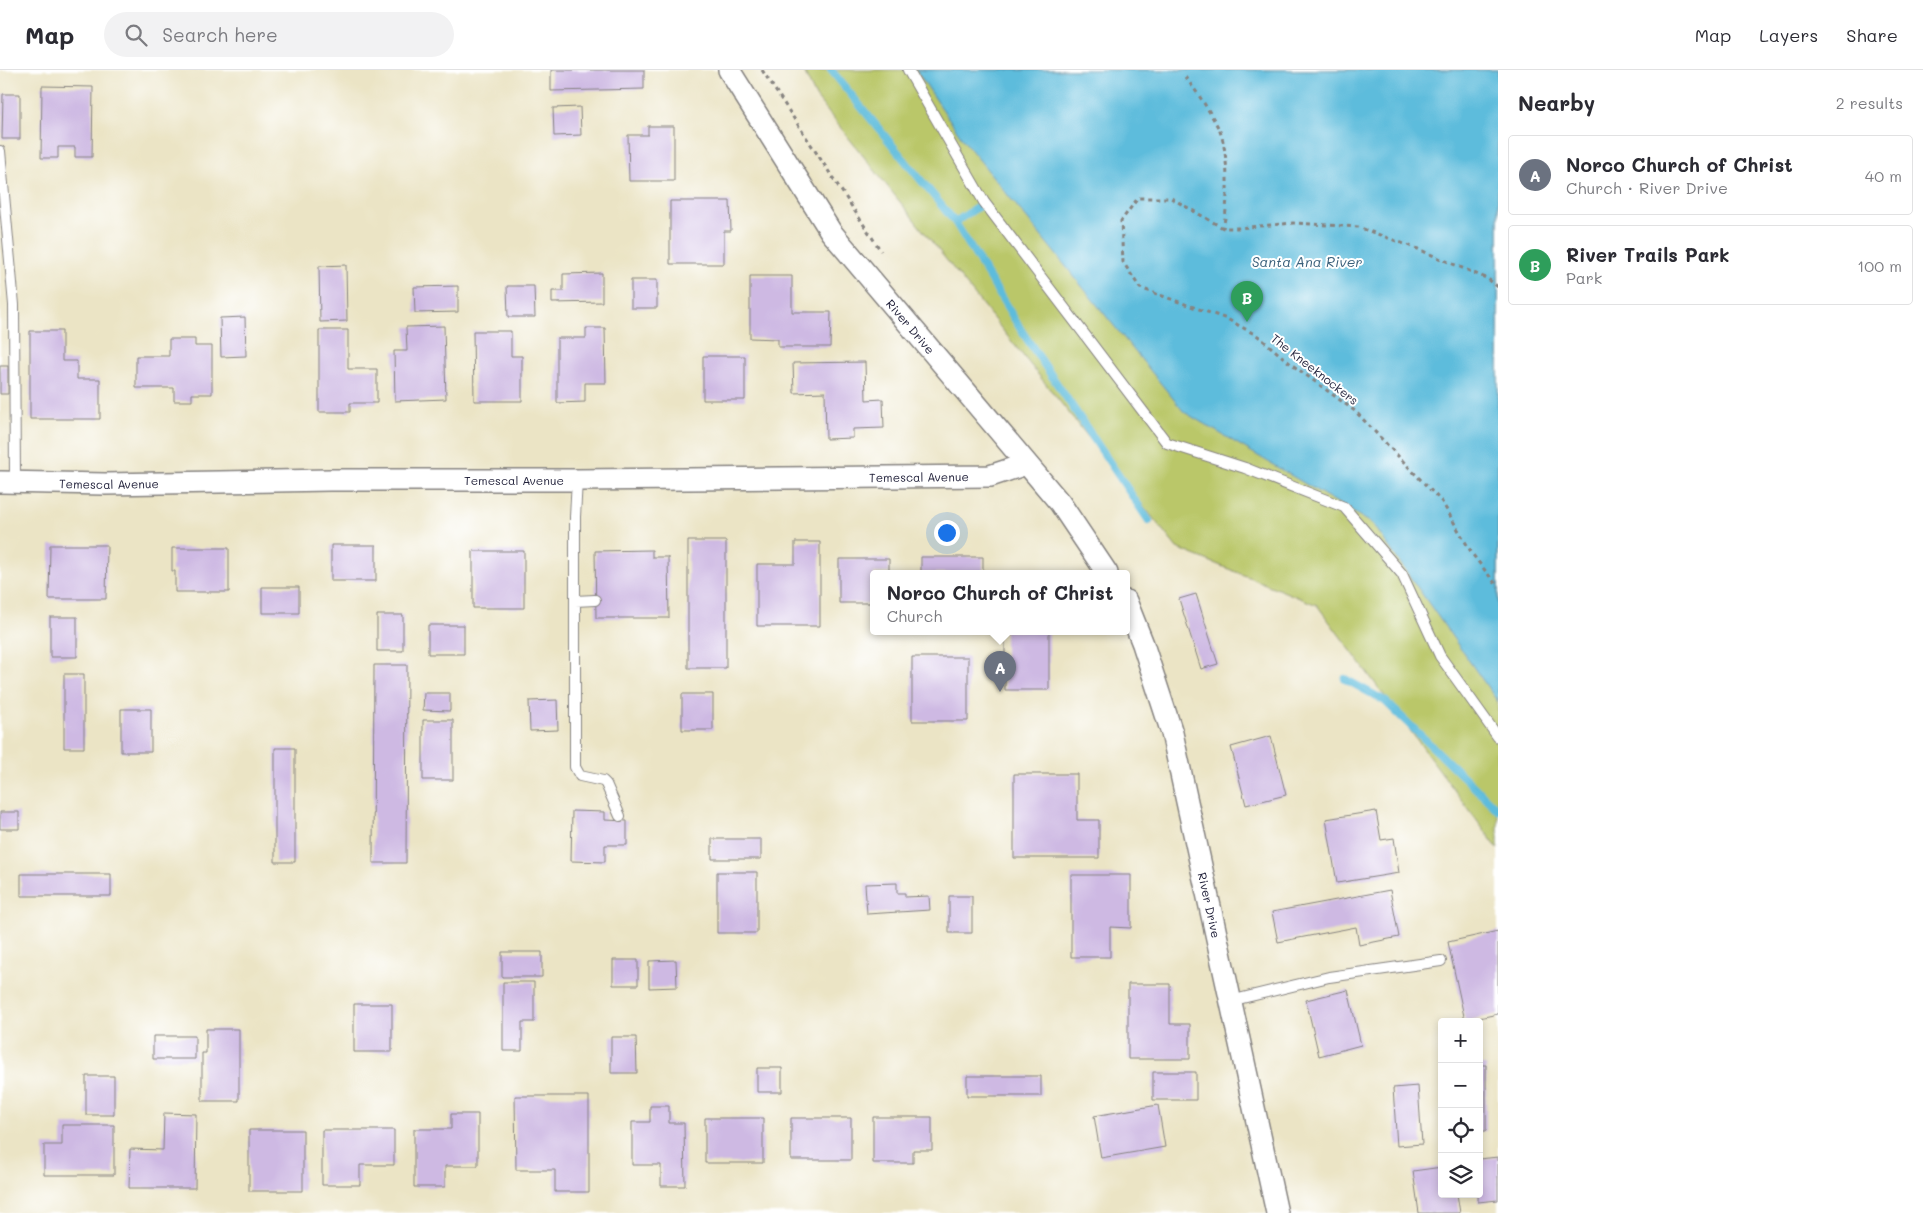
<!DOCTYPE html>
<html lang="en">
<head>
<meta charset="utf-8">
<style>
  :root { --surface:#fff; --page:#f2f2f3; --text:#2b2b33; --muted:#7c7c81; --line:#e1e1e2; --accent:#b45309 }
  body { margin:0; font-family:Mali,sans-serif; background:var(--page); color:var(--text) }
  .controls { position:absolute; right:15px; bottom:15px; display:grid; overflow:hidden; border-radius:5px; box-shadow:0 2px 8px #0003 }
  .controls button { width:45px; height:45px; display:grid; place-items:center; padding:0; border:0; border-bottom:1px solid var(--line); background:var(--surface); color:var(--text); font:25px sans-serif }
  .you { position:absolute; left:946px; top:462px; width:18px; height:18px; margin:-12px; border:4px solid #fff; border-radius:50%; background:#1a73e8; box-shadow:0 0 0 8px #1a73e833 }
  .badge { display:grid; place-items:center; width:32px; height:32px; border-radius:50%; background:var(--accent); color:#fff; font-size:16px; font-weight:700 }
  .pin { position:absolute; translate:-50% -41px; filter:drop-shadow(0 1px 2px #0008) }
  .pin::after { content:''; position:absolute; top:26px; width:18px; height:15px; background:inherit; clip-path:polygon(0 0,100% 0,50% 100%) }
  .popup { position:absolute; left:870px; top:500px; width:260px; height:65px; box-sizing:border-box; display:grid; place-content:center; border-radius:5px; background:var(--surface); filter:drop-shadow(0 1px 4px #0005); font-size:16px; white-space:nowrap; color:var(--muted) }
  .popup b { font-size:19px; color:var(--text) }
  .popup::after { content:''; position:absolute; left:50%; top:100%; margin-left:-10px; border:10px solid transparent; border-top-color:var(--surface) }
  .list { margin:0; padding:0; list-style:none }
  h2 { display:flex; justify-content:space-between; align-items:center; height:65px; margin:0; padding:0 20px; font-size:21px }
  h2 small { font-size:16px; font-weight:400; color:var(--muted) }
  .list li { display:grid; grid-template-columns:32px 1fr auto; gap:15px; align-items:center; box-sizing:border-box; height:80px; margin:0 10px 10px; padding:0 10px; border:1px solid var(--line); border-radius:5px }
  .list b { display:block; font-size:19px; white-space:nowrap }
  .list p { margin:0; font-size:16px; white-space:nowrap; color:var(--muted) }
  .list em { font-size:16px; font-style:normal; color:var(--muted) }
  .icon { flex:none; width:28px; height:28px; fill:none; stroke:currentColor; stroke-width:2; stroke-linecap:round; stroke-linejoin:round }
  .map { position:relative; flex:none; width:1498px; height:1143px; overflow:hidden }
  header { display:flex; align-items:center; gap:30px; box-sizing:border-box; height:70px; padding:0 25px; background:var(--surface); border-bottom:1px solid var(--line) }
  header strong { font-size:24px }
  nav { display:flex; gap:28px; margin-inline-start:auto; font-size:18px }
  .search { width:350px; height:45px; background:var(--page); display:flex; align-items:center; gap:12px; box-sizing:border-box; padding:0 18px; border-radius:28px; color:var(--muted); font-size:19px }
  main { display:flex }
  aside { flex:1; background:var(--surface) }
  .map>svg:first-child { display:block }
  .green { fill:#bac769; stroke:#6e7452 }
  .water { fill:#5dbcdc; stroke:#406f8c }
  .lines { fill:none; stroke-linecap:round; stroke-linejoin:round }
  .stream { stroke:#5dbcdc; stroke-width:8 }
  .building { fill:#ceb9e3 }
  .service-casing { stroke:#868380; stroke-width:12 }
  .minor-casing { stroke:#868380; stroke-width:24 }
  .path { stroke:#868380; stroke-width:3; stroke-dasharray:4 4; stroke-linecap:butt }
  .service { stroke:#fff; stroke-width:10 }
  .minor { stroke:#fff; stroke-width:21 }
  .labels { text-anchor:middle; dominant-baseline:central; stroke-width:4; stroke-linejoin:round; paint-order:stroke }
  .street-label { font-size:12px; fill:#22223b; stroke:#fff }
  .water-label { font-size:14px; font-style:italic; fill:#3a607b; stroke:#fff }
</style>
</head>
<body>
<header>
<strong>Map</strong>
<div class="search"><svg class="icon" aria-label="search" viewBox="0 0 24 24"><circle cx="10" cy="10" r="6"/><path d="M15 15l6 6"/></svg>Search here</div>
<nav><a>Map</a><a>Layers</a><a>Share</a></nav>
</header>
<main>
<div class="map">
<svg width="1498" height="1143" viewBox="0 0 1498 1143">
  <rect width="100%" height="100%" fill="#fff"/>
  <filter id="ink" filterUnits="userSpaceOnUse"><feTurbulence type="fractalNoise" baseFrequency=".02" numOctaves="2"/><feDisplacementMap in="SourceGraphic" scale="10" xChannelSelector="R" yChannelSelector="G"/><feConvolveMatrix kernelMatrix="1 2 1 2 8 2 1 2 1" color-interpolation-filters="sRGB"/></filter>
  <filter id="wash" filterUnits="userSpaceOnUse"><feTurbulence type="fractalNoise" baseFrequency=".0096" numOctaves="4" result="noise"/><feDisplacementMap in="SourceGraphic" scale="20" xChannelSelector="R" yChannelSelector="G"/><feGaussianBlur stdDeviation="1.12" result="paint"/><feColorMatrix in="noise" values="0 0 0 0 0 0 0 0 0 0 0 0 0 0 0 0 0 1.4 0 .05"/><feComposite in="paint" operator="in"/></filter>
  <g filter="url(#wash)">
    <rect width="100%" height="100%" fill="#ebe4c5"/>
    <path class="green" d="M803,0H1498V779L1317,535L1177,478L816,27Z"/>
    <path class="water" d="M916,0H1498V632L1373,454L1184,342L964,71Z"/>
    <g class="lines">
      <path class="stream" d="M831,0L955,152
        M981,135L955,152L1023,263L1149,451
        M1345,609L1385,631L1498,740"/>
    </g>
    <g id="blocks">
      <path class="building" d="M551,0H644V19L551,21Z
        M42,16L93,17L92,87H75V77H58V88H41Z
        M3,24H20V69H2Z
        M580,37L581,65L554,66L553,38Z
        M648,56H674V111H629L628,65H648Z
        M670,131H730L731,161H724V194H670Z
        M346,195L347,251L320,252L319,196Z
        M602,203V232L552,233V221H563V204Z
        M750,206H792V242H831L830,277H778V269L750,268Z
        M631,210H657V238H631Z
        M458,216V242L415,243L414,217Z
        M507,216H534L535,247H508Z
        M245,247L246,286L221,287L220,248Z
        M444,256L446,329L395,331L394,281H407L406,257Z
        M586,258H605L606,313H585V332L557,333V268H586Z
        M319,260H348V299H377V333H350V342H319Z
        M30,261H62V291H77V309H100V349H30Z
        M473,261H511V286H522V331H474Z
        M169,269H195V276H212V324H192V331H174V318H136V286H169Z
        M703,286H745V330H703Z
        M865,292L866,330L883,329L884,358L853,359V368L826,369L825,322L794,323L793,293Z
        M0,296H8V324H0Z
        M688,471H726V598H688Z
        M795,472H820V556H757V494H795Z
        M50,475H107L106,529H49Z
        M331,475H376V511H331Z
        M172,478H229V522H175V501H172Z
        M652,480V487H668L669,548H596L595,481Z
        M473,481H524V538H473Z
        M921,487H983V503H921Z
        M839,489H889V503H874V533H839Z
        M262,517H299V543H262Z
        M1196,524L1218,594L1201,599L1179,529Z
        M377,545H403V581H377Z
        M50,547H77V587H50Z
        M428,555H464V584H428Z
        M1005,561H1049V620H1005Z
        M912,587H968V651H912Z
        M374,595H407L406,793H373Z
        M64,604H84V678H64Z
        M424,623H450V641L423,640Z
        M682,624H713V660H682Z
        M557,630L558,660L530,661L529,631Z
        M121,639H151V682H121Z
        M423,650H453V710H423Z
        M1271,666L1286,725L1246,735L1231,677Z
        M275,678H295V792H275Z
        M1014,704H1077V750H1099V788H1014Z
        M572,741L605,742V750L627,751V775H605V792L571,791Z
        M1376,741L1381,770L1394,768L1399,803L1337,813L1326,749Z
        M0,742H19V759H0Z
        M712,769H761V789H712Z
        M717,802H757V863H717Z
        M21,804H111V826H21Z
        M1071,805H1131V858L1110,857V887H1071Z
        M897,813V823H905V827L929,826L930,840L867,844L865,814Z
        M1390,820L1399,867L1359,875L1356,857L1278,872L1272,842Z
        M949,826H972V863H949Z
        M1498,861V944L1465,951L1448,872Z
        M502,882H542V907H502Z
        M613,890H638V915H613Z
        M676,890L677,917L649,918V891Z
        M503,912H534V952H522V981H503Z
        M1128,914H1170V954H1190V989H1128Z
        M1348,920L1361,975L1319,986L1306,930Z
        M354,934H392V982H354Z
        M206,959H239V1031H202V983H206Z
        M153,966H195V989H153Z
        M611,967H636L637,1003H611Z
        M1479,995H1486V1061H1479Z
        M757,998H782V1022H757Z
        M1153,1002H1196V1030H1153Z
        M86,1006H114V1045H86Z
        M967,1006H1041V1026H967Z
        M1418,1016L1422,1074L1397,1076L1393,1018Z
        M515,1026H589V1122H555V1100H516Z
        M1158,1035L1165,1077L1101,1088L1094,1046Z
        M650,1036H669V1053H684L685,1116H661V1095H632V1052H650Z
        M164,1043L196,1044L195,1118H129L130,1079L163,1080Z
        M451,1044H478V1096H445V1117H414V1059H451Z
        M873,1047H932V1080H913V1093H873Z
        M705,1048H763V1093H705Z
        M791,1048H851V1090H791Z
        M62,1055H114V1105H44V1075H62Z
        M249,1060H303V1121H249Z
        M322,1060H394V1095H360V1115H322Z
        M1498,1087V1130L1478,1132L1479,1089Z
        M1442,1097V1124H1457L1460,1143H1419L1413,1101Z"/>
    </g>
  </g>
  <g filter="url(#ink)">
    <use href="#blocks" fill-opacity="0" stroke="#868380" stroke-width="1"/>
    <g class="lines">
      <g class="service-casing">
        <path id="service" d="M908,0L984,132L1167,373L1245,398L1344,437L1402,504L1440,586L1498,667
          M0,81L14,235L15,413
          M577,410L575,447V697L580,706L603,711L606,714L620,746
          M575,531L595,530
          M1230,931L1329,907L1441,891"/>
      </g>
      <g class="minor-casing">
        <g id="minor">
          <path id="s1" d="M729,0L831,162L1060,433L1107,503"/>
          <path id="s2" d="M0,412L105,414L330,410H577L990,406L1026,394"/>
          <path id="s3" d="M1126,531L1143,574L1172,663L1277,1143"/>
        </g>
      </g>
      <path class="path" d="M762,0L881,181
        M1185,7C1198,23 1209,40 1219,59C1229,81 1229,135 1223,158
        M1498,217L1488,209L1418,179L1358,157L1293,153L1238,158H1223L1171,128H1138L1121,151L1123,192L1140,218L1227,249L1258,266L1291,294L1355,341L1442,432L1473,485L1498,517"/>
      <use href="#service" class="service"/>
      <use href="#minor" class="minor"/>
    </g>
  </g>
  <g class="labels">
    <g class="street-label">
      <text stroke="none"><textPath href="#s1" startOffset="315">River Drive</textPath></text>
      <text transform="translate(1315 299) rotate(38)">The Kneeknockers</text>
      <text stroke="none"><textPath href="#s2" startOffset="919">Temescal Avenue</textPath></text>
      <text stroke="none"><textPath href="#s2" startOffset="514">Temescal Avenue</textPath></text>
      <text stroke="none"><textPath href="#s2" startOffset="109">Temescal Avenue</textPath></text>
      <text stroke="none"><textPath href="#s3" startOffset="316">River Drive</textPath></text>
    </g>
    <g class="water-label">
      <text x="1307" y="191">Santa Ana River</text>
    </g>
  </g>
</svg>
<div class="controls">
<button>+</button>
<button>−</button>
<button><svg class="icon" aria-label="locate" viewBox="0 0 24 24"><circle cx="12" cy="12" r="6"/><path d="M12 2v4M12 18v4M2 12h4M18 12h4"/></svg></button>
<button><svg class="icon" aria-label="layers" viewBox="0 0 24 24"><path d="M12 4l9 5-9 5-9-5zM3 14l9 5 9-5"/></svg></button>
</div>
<div class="you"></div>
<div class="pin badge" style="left:1000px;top:622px;background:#6b7280">A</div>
<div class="popup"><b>Norco Church of Christ</b>Church</div>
<div class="pin badge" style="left:1247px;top:252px;background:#2e9e5b">B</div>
</div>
<aside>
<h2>Nearby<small>2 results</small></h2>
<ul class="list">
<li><span class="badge" style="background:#6b7280">A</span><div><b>Norco Church of Christ</b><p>Church · River Drive</p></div><em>40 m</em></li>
<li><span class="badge" style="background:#2e9e5b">B</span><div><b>River Trails Park</b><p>Park</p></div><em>100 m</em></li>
</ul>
</aside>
</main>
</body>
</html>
